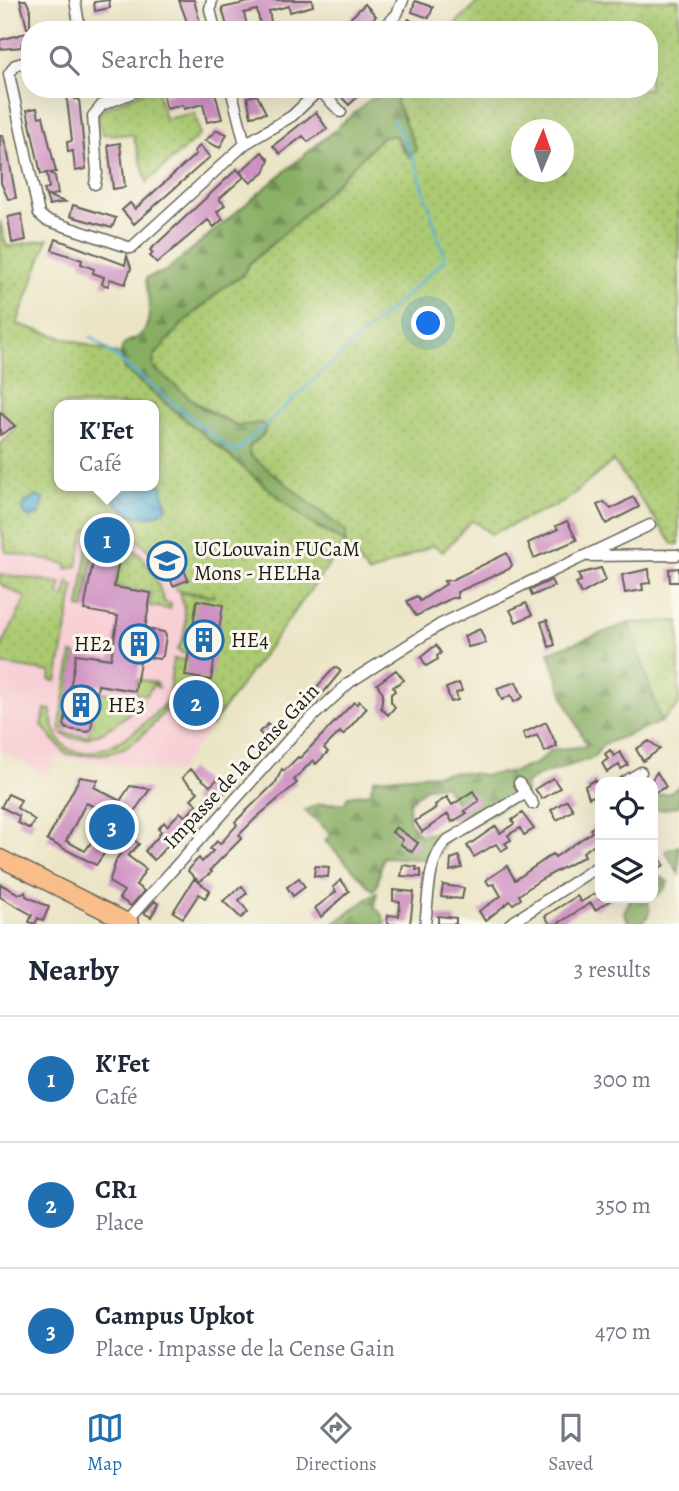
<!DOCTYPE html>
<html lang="en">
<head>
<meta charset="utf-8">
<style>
  :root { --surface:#fff; --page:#f6f6f7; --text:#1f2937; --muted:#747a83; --line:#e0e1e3; --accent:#1f6fb2 }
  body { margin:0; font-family:Alegreya,serif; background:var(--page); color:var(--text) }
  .controls { position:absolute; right:21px; bottom:21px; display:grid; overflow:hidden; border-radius:14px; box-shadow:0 7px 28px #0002 }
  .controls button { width:63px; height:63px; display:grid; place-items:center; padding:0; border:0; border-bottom:2px solid var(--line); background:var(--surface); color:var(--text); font:35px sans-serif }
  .compass { position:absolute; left:511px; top:119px; width:63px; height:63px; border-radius:50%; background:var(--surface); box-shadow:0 7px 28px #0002; rotate:2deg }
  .you { position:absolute; left:429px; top:324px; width:24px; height:24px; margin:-18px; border:5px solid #fff; border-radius:50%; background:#1a73e8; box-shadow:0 0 0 10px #1a73e833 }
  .badge { display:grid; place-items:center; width:46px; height:46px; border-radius:50%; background:var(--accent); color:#fff; font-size:23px; font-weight:700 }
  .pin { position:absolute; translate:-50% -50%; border:4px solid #fff; box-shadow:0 2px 7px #0006 }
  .popup { position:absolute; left:54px; top:400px; width:105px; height:91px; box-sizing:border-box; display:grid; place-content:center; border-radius:14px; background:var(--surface); filter:drop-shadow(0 2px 5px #0005); font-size:23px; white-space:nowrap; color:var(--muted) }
  .popup b { font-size:26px; color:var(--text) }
  .popup::after { content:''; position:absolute; left:50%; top:100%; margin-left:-14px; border:14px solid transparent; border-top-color:var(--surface) }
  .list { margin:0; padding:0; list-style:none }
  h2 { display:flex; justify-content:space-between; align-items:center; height:91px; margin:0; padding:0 28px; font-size:30px }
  h2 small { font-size:23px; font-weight:400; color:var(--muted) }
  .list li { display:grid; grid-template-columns:46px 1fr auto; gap:21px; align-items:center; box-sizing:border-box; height:126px; padding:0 28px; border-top:2px solid var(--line) }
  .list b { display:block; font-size:26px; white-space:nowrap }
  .list p { margin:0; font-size:23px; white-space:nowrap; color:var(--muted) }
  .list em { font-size:23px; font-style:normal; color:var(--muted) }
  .icon { flex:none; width:38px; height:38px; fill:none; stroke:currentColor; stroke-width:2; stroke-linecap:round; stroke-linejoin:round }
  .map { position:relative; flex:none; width:679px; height:924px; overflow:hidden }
  .search { position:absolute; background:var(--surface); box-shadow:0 7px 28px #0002; left:21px; right:21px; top:21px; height:77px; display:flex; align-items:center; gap:18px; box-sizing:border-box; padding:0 24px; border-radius:28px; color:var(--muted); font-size:26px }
  .sheet { height:469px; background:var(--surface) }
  nav { display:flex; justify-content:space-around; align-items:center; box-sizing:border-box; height:98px; border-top:2px solid var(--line); background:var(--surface); font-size:19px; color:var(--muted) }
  nav a { display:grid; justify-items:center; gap:4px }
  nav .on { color:var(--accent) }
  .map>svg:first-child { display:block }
  .built { fill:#f7cfd5; fill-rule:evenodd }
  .grass { fill:url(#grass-dots); stroke:#647347; stroke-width:2; fill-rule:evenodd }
  .forest { fill:url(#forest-firs); stroke:#526540; stroke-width:2 }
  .water { fill:url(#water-waves); stroke:#3c667a; stroke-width:2 }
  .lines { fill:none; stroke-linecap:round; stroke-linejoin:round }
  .stream { stroke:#5bb0d7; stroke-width:2.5 }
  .building { fill:#cf91c3; fill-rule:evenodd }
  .street-casing { stroke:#646258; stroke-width:13 }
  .primary-casing { stroke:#646258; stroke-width:19 }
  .street { stroke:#fff; stroke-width:10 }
  .primary { stroke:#f8bd88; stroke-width:16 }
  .labels { text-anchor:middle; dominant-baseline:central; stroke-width:6; stroke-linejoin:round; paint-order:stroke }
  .poi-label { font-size:21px; fill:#1c1c1c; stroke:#fbf7ec; text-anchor:start }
  .street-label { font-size:21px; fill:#1c1c1c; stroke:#fbf7ec }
</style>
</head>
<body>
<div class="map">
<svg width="679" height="924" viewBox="0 0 679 924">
  <defs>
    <pattern id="grass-dots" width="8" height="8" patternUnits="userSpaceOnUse" patternTransform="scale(1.75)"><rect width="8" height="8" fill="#abca72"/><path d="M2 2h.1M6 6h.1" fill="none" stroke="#93ad62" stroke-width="1.8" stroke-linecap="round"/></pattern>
    <pattern id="forest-firs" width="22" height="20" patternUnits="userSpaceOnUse" patternTransform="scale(1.75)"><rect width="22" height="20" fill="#88ae64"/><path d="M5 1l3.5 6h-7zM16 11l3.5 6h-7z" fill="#6e8d52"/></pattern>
    <pattern id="water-waves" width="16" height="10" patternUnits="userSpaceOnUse" patternTransform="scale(1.75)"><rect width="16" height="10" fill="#5bb0d7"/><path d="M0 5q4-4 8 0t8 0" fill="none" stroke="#4a8eae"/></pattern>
  </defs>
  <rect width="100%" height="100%" fill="#fbf7ec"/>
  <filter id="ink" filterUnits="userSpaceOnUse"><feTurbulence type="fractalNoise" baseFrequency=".0143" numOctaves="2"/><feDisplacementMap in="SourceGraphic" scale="14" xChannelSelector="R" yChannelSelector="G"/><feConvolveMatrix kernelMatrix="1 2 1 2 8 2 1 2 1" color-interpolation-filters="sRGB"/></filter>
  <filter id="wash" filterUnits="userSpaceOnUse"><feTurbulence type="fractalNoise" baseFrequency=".00686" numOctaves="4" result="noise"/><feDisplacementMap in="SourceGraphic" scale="28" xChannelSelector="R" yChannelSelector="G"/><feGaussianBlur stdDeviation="1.57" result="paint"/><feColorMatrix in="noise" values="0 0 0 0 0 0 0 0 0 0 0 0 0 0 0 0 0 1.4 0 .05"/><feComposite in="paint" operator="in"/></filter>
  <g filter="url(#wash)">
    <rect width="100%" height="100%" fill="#ebe5c6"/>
    <path class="built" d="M0,318L121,355L124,369L345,543L178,772L55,757L48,776L0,750ZM60,405H154V486H60Z"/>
    <path class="grass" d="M480,0H679V544H673L613,461L564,502L491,534L472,520L443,552L433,545L369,574L345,543L211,726L168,714L164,704L169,693L173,659L186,660L187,655L177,650C189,632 186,613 180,593L215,596L176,590L166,568L111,513L103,524L85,531L77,566L66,569L67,564L6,552L0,524V445L16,428L0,412V221L7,247L48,239L17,324L121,355L124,369L310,523L345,543V532L250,455L249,447L264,434C220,422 186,398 153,367L154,356L183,323L224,287L242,276L249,264L296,223L383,136L395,135L403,151L405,120L396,103L399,89H649V30H449ZM522,130H564V172H522ZM60,405H154V486H60Z
      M151,89H157L165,119L195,113L200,135L147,182L133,135L102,134L97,115L104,108Z
      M90,533L98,535V539L95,540L84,609L79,608Z
      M122,544C145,551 158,579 164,602L171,604L170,609L149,606L151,593L115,587Z
      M0,574L61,583L59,595L65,597L68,581L74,587L57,681L50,680L51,672L0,664V650L26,598L0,584Z
      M679,621V705L661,722L629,623Z
      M72,653L76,654L64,725L67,729H61L60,723Z
      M137,679L156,683L158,687L153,685L147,695L136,693Z
      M97,691L143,699C125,719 87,752 61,733L89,736Z
      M162,706L164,712C134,749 114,759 66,754L42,726L45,709L51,710C57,788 133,741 162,706Z"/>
    <path class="forest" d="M383,89H399L396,103L417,150L409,156L395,136H383L296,223L249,264L242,276L224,287L183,323L154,356L153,367L203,409L236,426L262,423L266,426L264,434L249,447L250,455L346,532L345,543L328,531L310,523L124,369L121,350C125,340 130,342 138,337C156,324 147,295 146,278L166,271Z
      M629,623L661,722L604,744L593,758L538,776L525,784L526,793L471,826L444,785L427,787L409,802L410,823L420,835L438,832L447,841L434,860L383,857L377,886L373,890L325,841L331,834L305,810L319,804L345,803L348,796L370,793L374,779L458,772L486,775L513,772L537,763L552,750L587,746L565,700L549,652Z
      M679,786V806L661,810L653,807V796L670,793Z
      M679,846V874L665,851Z
      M662,877L668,882C666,891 657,896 648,900C653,917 644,924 629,924L624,912L631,898H653V878Z
      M377,892L375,907L383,916L385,924H333Z"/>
    <path class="water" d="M154,478L161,485L167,508C147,525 126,516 113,498V486H154Z
      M36,496L44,500L39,515L29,518L23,511V505Z"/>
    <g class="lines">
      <path class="stream" d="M91,337L235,453L445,259L416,164L393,119"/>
    </g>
    <g id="blocks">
      <path class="building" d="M20,0H26L30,9V28H27Z
        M109,0L110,8L95,11L94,2Z
        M179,0H194L202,30H190Z
        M258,0H312L313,6L290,12L289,6L269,11L271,22L260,24L257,10L244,13L248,30H228L222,8Z
        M415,1L433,7L429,18L412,12Z
        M365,4L376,16L361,30H338Z
        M409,19L424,30H401Z
        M30,32V42L21,44L22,47L0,49V40Z
        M186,89H214L222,119L207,122L203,104L184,109L183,105L166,109L163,95Z
        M334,89H366L349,105Z
        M74,95L75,99H79L86,169L75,171L73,151L68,152L67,142L72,141L67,100L68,96Z
        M257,95L266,113L251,116L247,97Z
        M37,108L39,117L43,116L56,172L50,173L55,176L58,194L48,196L65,202L49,205L46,196L44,189L49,188L47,173L41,174L27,110Z
        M316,112L327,129L308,142L303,136L280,154L273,146Z
        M217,130L227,134L220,148L205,141Z
        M0,136H3L8,154L16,198L8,199L1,183Z
        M120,143L125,187L113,189L108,145Z
        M200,146L210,157L134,224L122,210L130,203L135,209L196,154L194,151Z
        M262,152L269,160L264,173L251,183L240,172Z
        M237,169L244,177L219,199L225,205L217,212L223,219L214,227L208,220L157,263L150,256L153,253L150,250Z
        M73,205L116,218L112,228L70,216Z
        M21,214L26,240L12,243L8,217Z
        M56,239L125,265L127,256L131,268L125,284L110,279L108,286L102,284L104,277L93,273L94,269L81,264L82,260L52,250Z
        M0,412L15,426L0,435Z
        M633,497L639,507L606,524L597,505L604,502L611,509Z
        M567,521L577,540L534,558L528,543L558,529L556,526Z
        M98,535L119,539V543H122L114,587L151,593L145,629L164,632L166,636L163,656L159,659L141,656L135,691L98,685L91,729L88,732L67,729L64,725L76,654L111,659L118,616L84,610Z
        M507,553L512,565L509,569L457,592L458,598H452L416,616L410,607L407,601L417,596L420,601L446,584L444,581L452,580Z
        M181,562L188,580L173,586L166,567Z
        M601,568L606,580L581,594L576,583L581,581L578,574Z
        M679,568V582H670L669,569Z
        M649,569L650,583L642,584L643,590L625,593L622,575Z
        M551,580L554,586L532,596L530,590Z
        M197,600L223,605L211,680L185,676Z
        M526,603L532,615L516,622L510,610Z
        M547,620L555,645L549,647L541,622Z
        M480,629L486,643L468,647L464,636Z
        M436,645L441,653L437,656L438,659L426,666L421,657Z
        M335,667L341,671L311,708L303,702Z
        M396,670L404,680L393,687L395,691L391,694V702L395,707L388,715L381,708L383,693L377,684Z
        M516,682L523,697L514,702L511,695L502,700L497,688Z
        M459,683L462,691L456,693L458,700L451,702L446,688Z
        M174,692L207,697L203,721L183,717L185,710L171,707Z
        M359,701L367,708L343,735L340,732L324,748L328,752L316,764L313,760L294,780L297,783L257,817L239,835L242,838L210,870L212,872L199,882L188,871L194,863L199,858L202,862L213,851L210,849L217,841L220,844L237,825L235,822L276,782L282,769L284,771L298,757L300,758L354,702L357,704Z
        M546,722L557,746L545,752L537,735L526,740L523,733Z
        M268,724L279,734L270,743L259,732Z
        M649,741L660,749L643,761L636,749Z
        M610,750L614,756L620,752L628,765L621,769L619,765L607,772L602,763L608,759L605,754Z
        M190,769L210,786L219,778L229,788L185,831L183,829L154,860L145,851L158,837L161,831L158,829L164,822L167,826L180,812L186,817L197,804L191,799L198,792L182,778Z
        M657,772L666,787L653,793V782H650Z
        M80,777L98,780L94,787L120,801L130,786L150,789L96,865L47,840ZM86,803L111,814L85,851L66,841Z
        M553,778L560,788L542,799L535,789Z
        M595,780L600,789V798L596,801L593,796L589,798L585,786Z
        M473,791L479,801L464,811L467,813L452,822L448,814L422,832L415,821L436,808L435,805L447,797L452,805Z
        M8,794L21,800L17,808L35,820L30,829L18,823L19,816L1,807Z
        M567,800L573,810L557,820L551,810Z
        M522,813L534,829L524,835L520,828L508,835L511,840L505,843L508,847L501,851L496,844L474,857L467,846L496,826L500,833L514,824L512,820Z
        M596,825L600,841L583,852L585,856L540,880L519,895L521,899L513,904L510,901L485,921L479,911L501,896L494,884L489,885L486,880L507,866L515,880L553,854L555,857L567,849L592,832L590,829Z
        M396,827L418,843L412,852L400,844L403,840L392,832Z
        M133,839L139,844L128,856L146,869L136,885L144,891L131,906L119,898L124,891L109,882L117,858Z
        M653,847L664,865L653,872Z
        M459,856L462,868L450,871L451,859Z
        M403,865L417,867L416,870H421V877L401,876Z
        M315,866L329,867L328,877L314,876Z
        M299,878L305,887L293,896L287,887Z
        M194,879L210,890L205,898L199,894L183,918L173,912Z
        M341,880L349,891L321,917L315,908L336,892L333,887Z
        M0,884L19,894L25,892L26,896L49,907L43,921L38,918L35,924L29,922L32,915L0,897Z
        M443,885L464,888L462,899L441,897Z
        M242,886L247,893L239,900L248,912L241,918L223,901Z
        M393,890L414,892L410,924H387L388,915L399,916L400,902L393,901Z
        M600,891V898H614L595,910L591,903L557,924H550L545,916L577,896L581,902Z
        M155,901L158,904L151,917L144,913Z
        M438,916L456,918V924H438Z"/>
    </g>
  </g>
  <g filter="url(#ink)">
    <use href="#blocks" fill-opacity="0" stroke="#646258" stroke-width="2"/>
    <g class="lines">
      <g class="street-casing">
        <path id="street" d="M75,0L80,30
          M212,0L210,9L215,30
          M382,30L397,14L403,0
          M30,61L15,65L9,74L39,214L46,220L131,248L245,144L292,116L320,89
          M231,89L245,144
          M319,90L341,112
          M95,184L97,173L93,116L102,105L141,89
          M589,556L677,555
          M624,782L641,772
          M519,783L533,804
          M126,922L292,736L350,682L441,624L650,525
          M425,924C429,897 427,862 446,841L526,793
          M510,924L600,865"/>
      </g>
      <g class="primary-casing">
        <path id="primary" d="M0,858L131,924"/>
      </g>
      <use href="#street" class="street"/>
      <use href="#primary" class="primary"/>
    </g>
  </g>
  <defs>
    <g id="university-ring" transform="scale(2.0125)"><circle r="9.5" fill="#fbf7ec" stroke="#1f6fb2" stroke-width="1.5"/><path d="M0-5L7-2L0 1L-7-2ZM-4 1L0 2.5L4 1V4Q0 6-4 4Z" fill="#1f6fb2"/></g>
    <g id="building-ring" transform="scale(2.0125)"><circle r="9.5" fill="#fbf7ec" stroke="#1f6fb2" stroke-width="1.5"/><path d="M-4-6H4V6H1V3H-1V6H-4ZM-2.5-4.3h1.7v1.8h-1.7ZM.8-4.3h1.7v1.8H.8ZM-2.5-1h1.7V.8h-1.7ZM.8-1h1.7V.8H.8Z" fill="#1f6fb2"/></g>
  </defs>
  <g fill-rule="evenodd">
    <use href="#university-ring" x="167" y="561"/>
    <use href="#building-ring" x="204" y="640"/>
    <use href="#building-ring" x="139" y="644"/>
    <use href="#building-ring" x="81" y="705"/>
  </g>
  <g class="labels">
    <g class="poi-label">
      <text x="194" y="549">UCLouvain FUCaM<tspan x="194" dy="24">Mons - HELHa</tspan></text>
      <text x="231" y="640">HE4</text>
      <text x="112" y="644" text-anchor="end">HE2</text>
      <text x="108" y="705">HE3</text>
    </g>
    <g class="street-label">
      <text transform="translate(241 766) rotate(-47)">Impasse de la Cense Gain</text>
    </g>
  </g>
</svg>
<div class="controls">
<button><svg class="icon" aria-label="locate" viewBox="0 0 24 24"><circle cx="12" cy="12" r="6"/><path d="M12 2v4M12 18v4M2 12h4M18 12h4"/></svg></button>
<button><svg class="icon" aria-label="layers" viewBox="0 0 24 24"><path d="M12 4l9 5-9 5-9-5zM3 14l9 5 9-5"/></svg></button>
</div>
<svg class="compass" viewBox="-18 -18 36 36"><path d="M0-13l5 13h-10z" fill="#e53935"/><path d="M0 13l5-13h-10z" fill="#747a83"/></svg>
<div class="you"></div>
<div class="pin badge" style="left:107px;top:540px">1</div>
<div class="popup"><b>K'Fet</b>Café</div>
<div class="pin badge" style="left:196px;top:703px">2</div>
<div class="pin badge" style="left:112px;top:827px">3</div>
<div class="search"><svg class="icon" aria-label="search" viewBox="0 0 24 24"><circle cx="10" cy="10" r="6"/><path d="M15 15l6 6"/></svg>Search here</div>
</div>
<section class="sheet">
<h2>Nearby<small>3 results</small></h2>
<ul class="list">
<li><span class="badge">1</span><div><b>K'Fet</b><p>Café</p></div><em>300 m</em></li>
<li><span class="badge">2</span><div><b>CR1</b><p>Place</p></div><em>350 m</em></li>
<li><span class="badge">3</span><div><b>Campus Upkot</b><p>Place · Impasse de la Cense Gain</p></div><em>470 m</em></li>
</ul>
</section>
<nav>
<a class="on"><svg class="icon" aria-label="map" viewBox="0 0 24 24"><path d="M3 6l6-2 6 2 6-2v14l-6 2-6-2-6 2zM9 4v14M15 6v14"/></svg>Map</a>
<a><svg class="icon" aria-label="directions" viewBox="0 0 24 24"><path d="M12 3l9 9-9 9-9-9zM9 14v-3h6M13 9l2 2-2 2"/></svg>Directions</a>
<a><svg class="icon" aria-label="saved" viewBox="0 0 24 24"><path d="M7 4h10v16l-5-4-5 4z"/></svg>Saved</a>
</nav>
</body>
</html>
